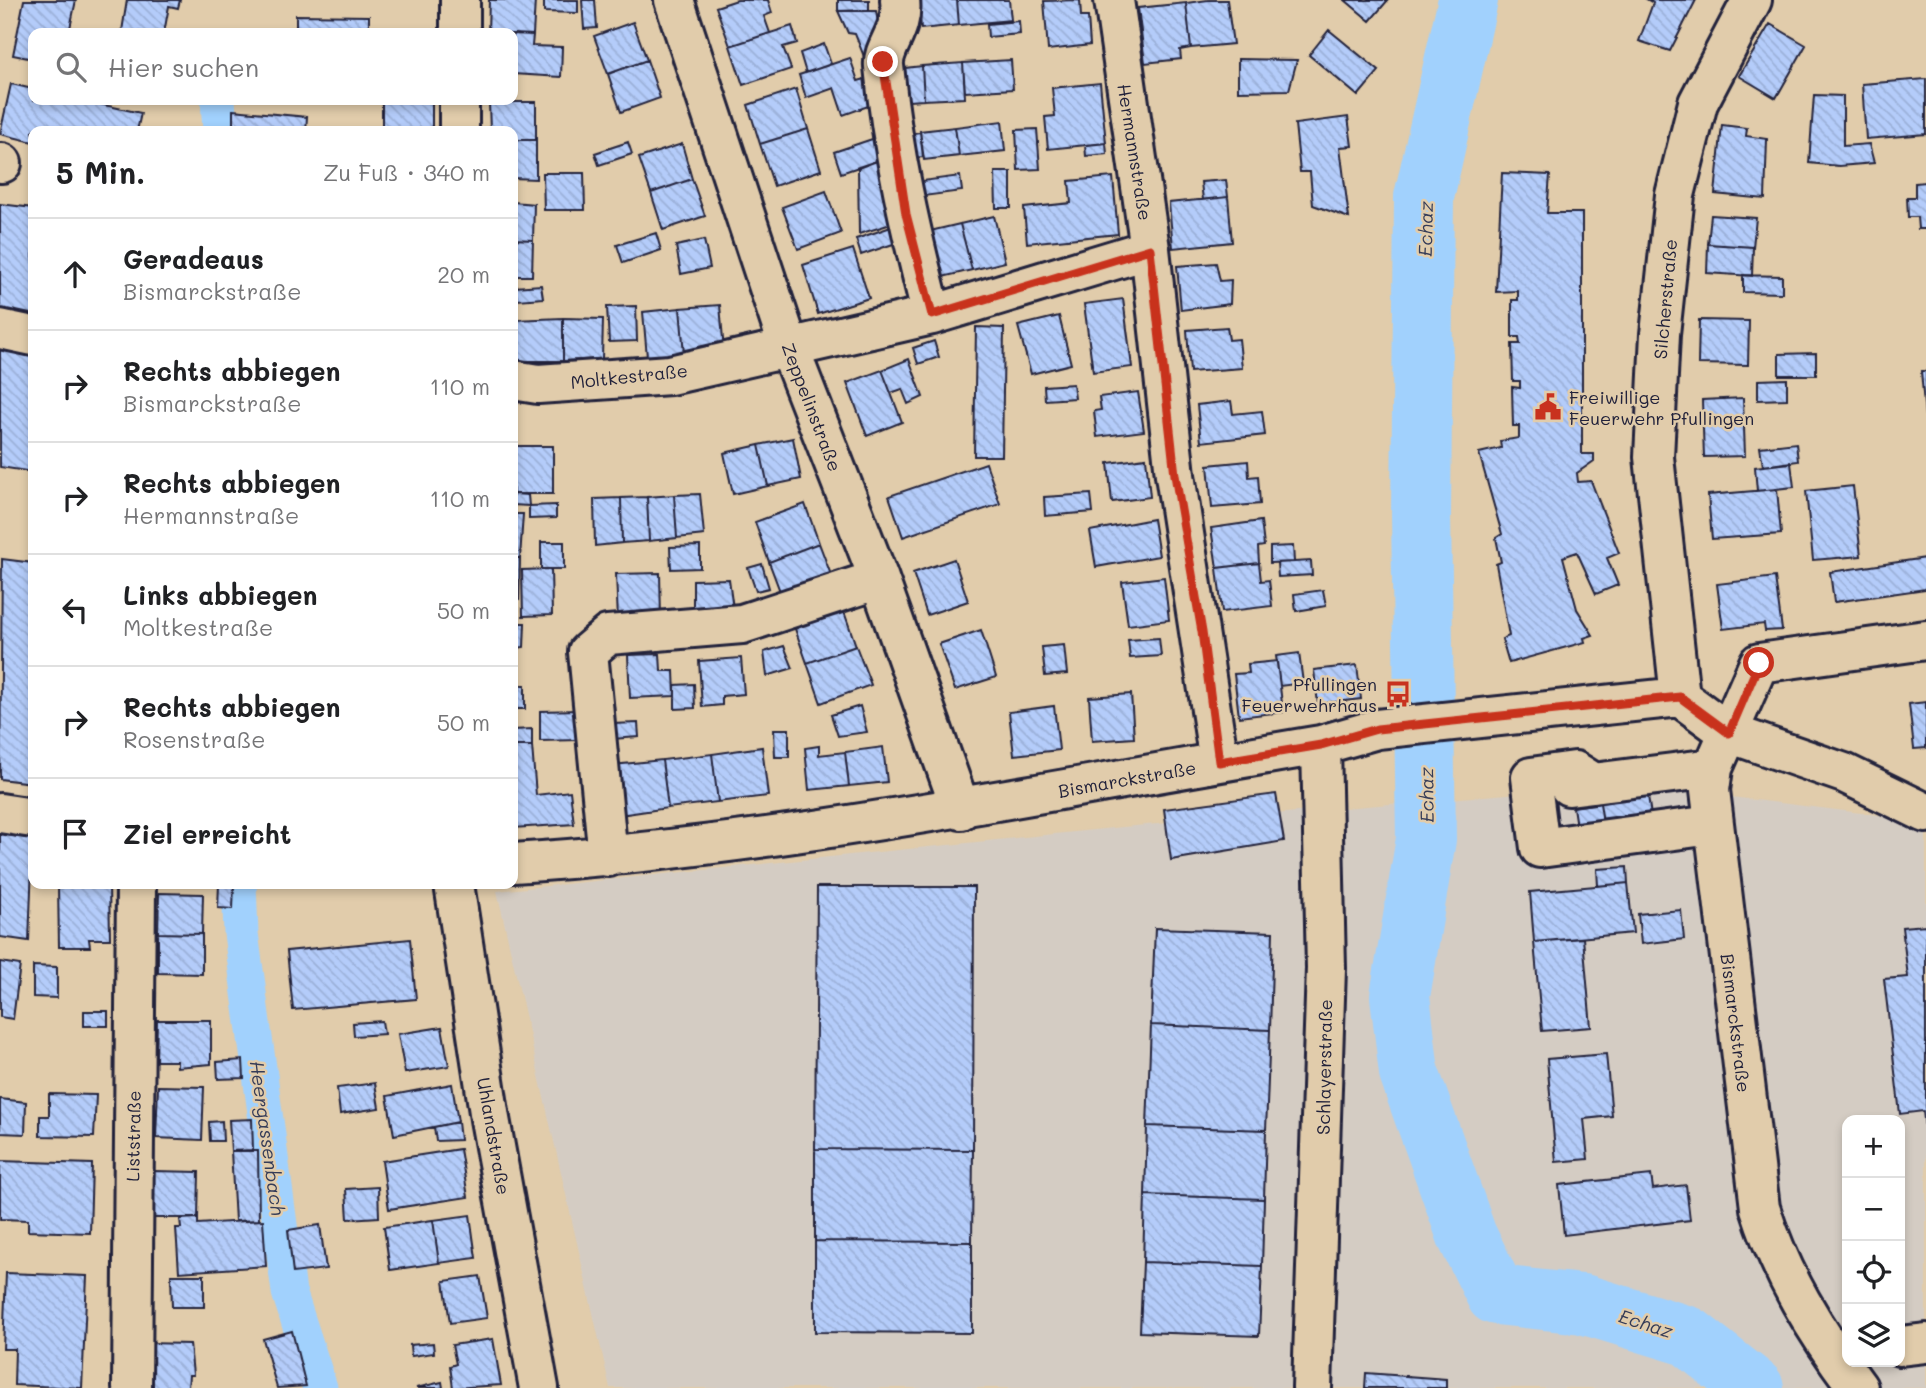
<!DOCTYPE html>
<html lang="de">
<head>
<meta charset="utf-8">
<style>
  :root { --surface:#fff; --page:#f6f6f6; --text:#202124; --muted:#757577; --line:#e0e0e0 }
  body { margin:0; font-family:Mali,sans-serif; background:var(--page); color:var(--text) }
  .controls { position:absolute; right:21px; bottom:21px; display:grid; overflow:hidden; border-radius:14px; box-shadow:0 4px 10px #0003 }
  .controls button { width:63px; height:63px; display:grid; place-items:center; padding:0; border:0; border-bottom:2px solid var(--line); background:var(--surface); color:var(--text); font:35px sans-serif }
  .stop { position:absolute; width:21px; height:21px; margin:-16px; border:5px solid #c8321e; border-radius:50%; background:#fff }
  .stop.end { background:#c8321e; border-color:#fff; box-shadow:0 2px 7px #0008 }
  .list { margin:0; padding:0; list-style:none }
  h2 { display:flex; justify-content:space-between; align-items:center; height:91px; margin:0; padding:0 28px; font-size:30px }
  h2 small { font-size:23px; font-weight:400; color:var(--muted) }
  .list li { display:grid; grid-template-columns:46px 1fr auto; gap:21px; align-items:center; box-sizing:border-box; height:112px; padding:0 28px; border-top:2px solid var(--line) }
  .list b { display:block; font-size:26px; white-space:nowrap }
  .list p { margin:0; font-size:23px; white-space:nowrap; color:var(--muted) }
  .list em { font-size:23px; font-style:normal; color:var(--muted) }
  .icon { flex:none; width:38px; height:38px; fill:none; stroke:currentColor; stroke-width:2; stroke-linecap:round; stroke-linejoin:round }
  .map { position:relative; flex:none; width:1926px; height:1388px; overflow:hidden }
  .search { position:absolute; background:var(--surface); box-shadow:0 4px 10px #0003; left:28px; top:28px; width:490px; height:77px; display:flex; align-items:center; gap:18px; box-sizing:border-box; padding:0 24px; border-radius:14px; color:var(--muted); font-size:26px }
  .panel { position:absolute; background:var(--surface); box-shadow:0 4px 10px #0003; left:28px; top:126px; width:490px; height:763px; border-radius:14px }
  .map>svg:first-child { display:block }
  .built { fill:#d4ccc3; fill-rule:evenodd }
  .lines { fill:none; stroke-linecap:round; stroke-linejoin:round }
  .canal { stroke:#a1d1fd; stroke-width:35 }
  .river { stroke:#a1d1fd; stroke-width:60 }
  .building { fill:url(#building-back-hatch); stroke:#22223b; stroke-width:2 }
  .minor-casing { stroke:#22223b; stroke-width:44 }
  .minor { stroke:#e1ccab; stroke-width:38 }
  .route { stroke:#c8321e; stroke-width:9 }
  .labels { text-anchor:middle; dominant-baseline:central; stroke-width:5; stroke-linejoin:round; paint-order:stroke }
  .street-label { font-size:18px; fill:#22223b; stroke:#e1ccab }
  .poi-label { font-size:18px; fill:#22223b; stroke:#e1ccab; text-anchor:start }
  .water-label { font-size:19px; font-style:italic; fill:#353c58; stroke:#e1ccab }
</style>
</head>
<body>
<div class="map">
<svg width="1926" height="1388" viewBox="0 0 1926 1388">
  <defs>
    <pattern id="building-back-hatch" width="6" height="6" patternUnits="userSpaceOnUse" patternTransform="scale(1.75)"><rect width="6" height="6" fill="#b4ccfa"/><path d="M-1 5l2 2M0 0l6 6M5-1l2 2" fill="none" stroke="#9aafd7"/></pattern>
  </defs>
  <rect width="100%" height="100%" fill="#e1ccab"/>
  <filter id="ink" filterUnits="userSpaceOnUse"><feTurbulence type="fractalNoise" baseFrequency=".0143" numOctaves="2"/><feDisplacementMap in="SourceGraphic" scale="14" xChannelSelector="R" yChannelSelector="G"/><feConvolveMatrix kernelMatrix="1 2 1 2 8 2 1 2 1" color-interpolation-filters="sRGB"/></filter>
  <g filter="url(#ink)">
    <path class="built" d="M1625,784L1926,821V1388H610L497,891L1123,827ZM1847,1120H1900V1362H1847Z"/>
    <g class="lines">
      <path class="canal" d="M218,100L220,131
        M239,884L241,933L289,1292L320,1388"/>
      <path class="river" d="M1468,0L1424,197L1421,514L1426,839L1400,996L1409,1073L1467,1236L1496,1295L1583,1304L1688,1336L1754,1388"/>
    </g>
    <path class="building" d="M24,0H76L69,33H33V59L13,55Z
      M127,0H180L178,8L169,6L164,33L122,31Z
      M489,0H535L533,35L488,33Z
      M544,0H578V13L544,12Z
      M582,0H595L597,28L584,29Z
      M737,0H768L772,13L764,16L770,33L730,46L716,7Z
      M838,0H869V10L838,11Z
      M919,0H957L959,25L921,29Z
      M957,0H1009L1011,20L959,25Z
      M1080,0L1081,17H1088L1090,45L1048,50L1044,1Z
      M1208,0H1227L1233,44L1191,48L1186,3Z
      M1345,0H1388L1370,21Z
      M1696,0L1670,51L1639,41L1653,3L1648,0Z
      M1186,3L1191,48L1180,50L1181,59L1145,63L1138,8Z
      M838,11H876L883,52L865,59L855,34L848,33Z
      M296,15L369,16V33H296Z
      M1019,21L1020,34L988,37L987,24Z
      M633,22L647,60L608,74L594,36Z
      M1770,24L1806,45L1776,98L1739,76Z
      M792,26L797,43L783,47L791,69L743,85L730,46Z
      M1329,30L1379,71L1358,96L1309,55Z
      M513,34L533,35L532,46L562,47L561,77L513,74Z
      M824,44L831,64L806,73L800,53Z
      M850,58L858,81L869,78L877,103L843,115L834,88L806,98L799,75Z
      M1238,59L1297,60L1289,90L1238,91Z
      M647,60L660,98L621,112L608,74Z
      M1011,60L1013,89L965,92L963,63Z
      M963,63L965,98L924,100L922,66Z
      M922,66L924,100L908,101L905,68Z
      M1926,79V134L1866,139L1862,84Z
      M1100,83L1106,143L1048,149L1045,117L1055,116L1052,88Z
      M11,84L33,89V100H81L141,113L137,131H77L50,125L49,131H33V142L0,134Z
      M796,89L808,129L760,144L748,105Z
      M1814,95L1843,96V146L1869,144L1874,163L1839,166L1809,163Z
      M382,100H432V131H382Z
      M489,102H536V140H513V131H490Z
      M233,110L307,117L306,131H233Z
      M1348,117L1352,146L1340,147L1349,218L1313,205L1310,172H1300L1295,124Z
      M1002,121L1005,151L959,156L955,127Z
      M1722,125L1747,128L1746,136L1767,139L1765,199L1715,194Z
      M955,127L959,156L924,160L920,131Z
      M808,129L821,170L774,186L760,144Z
      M1037,129L1040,169L1018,170L1016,130Z
      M920,132L923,157L910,158L907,134Z
      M878,137L885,158L841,173L834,152Z
      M513,140H536V179L513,178Z
      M628,142L632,154L599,165L595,153Z
      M1106,143L1107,154L1086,156L1085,145Z
      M682,144L692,179L651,193L639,158Z
      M885,158L891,224L859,234L858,168Z
      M995,172H1011V208H996Z
      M543,173H584L585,210H544Z
      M1502,173L1550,175L1547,213H1582V454H1594V461L1577,473L1578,482L1591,481L1619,553L1607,558L1618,585L1596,594L1577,552L1563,557L1577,609L1593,635L1584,638L1585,642L1509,663L1502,639L1509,636L1496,564L1501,562L1496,538L1502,534L1479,453L1501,448L1500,441L1519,438V426H1513L1512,387L1520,388V381H1513L1512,344H1520L1519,337H1512V300H1518V291L1496,292Z
      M960,176L962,191L924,196L922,181Z
      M1113,177L1118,234L1027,243L1024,208L1071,203L1069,181Z
      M692,179L705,216L663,230L651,193Z
      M1226,180L1228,197L1203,200L1201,182Z
      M1926,182V229H1918L1917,217H1908L1907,197H1915V183Z
      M826,191L841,233L798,249L782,207Z
      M1228,197L1232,242L1173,248L1169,203Z
      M513,202L534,204L533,240L513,239Z
      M0,204L33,208V318L0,314Z
      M1711,215L1756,218L1753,247L1708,244Z
      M994,216L1005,262L972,270L960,224Z
      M960,224L972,270L938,278L926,232Z
      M891,227L896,243L861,255L856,239Z
      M656,233L661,250L623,263L617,245Z
      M513,239L533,240L532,276H513Z
      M704,240L710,268L681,274L676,246Z
      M1708,244L1753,247L1752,276L1707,273Z
      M853,249L869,298L818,314L803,265Z
      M1216,263L1220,281L1231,280L1230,304L1181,310L1177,266Z
      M1743,275L1782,276V293L1743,292Z
      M541,285L543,298L517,300L515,287Z
      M1123,299L1132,367L1093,372L1084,304Z
      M720,305L724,351L684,354L680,308Z
      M636,306L637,341L609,342L607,307Z
      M680,308L684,354L647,357L643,312Z
      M1059,316L1071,364L1031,374L1018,326Z
      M563,318L603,319L602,359L563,361Z
      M563,318V361H515L514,320Z
      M1699,320L1749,321L1748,365L1698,364Z
      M976,327L1004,328L1002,456H974Z
      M1227,327L1229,340L1239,339L1242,368L1190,372L1187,330Z
      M0,339L33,344V472L0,467Z
      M934,341L939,357L918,364L913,348Z
      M1816,353V375H1779V354Z
      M909,359L923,397L908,404L902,389L891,393L882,370Z
      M882,370L902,422L867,436L847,383Z
      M1921,371H1926V428Z
      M1787,379V399L1758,400V380Z
      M1073,384L1075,398L1045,400L1044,386Z
      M1138,392L1144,431L1097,437L1094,411L1101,410L1099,397Z
      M1743,398L1745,456L1704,457L1702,400Z
      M1231,401L1233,414L1262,411L1265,435L1201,442L1197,405Z
      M793,438L801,479L768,486L759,445Z
      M1796,443L1798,461L1763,466L1760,447Z
      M759,445L768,486L733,494L724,453Z
      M513,446H553V494H513Z
      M1146,458L1150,497L1112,502L1108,463Z
      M1248,461L1249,477L1258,476L1260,504L1212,508L1208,465Z
      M986,463L1000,504L903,537L889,496Z
      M1791,463L1794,487L1757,491L1755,467Z
      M1853,486L1861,556L1813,560L1806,491Z
      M1777,489L1781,534L1712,539L1708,495Z
      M513,494L528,495L529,506L513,505Z
      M700,494L704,535L677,538L674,495Z
      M1091,494L1093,512L1045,516L1044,497Z
      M674,495L677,538L649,541L647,497Z
      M647,497L649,541L622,543L621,498Z
      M621,498L622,543L595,546L594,499Z
      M805,504L819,543L769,562L755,522Z
      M556,505V518L529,519V506Z
      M513,514H523L520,558H513Z
      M1153,519L1159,556L1096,567L1090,531Z
      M1261,521L1264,546L1258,547L1259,563L1217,568L1211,528Z
      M541,542H564V569H541Z
      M819,543L834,583L784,602L769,562Z
      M700,546V568L671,569L670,547Z
      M1293,546L1294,562L1270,563V547Z
      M513,558H520L519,600H513Z
      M1926,558V589L1834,602L1830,572Z
      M2,559L33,563V783L0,779Z
      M954,559L968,601L927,615L913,573Z
      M1311,561L1312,575L1278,577L1277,563Z
      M1259,563L1261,581L1269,580L1272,606L1222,612L1217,568Z
      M762,564L769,588L756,591L748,568Z
      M551,569L552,615L523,616L522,570Z
      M660,573L661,619L618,620L616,574Z
      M1164,577L1169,620L1128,625L1122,582Z
      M1775,577L1782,630L1765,631L1764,624L1723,629L1717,584Z
      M729,579L734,616L693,622V580Z
      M1323,590L1326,606L1296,611L1294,594Z
      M842,606L856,646L807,663L793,623Z
      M513,623H525L524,647L517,648L516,668H513Z
      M981,630L996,677L955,690L939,644Z
      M1159,638L1161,656L1130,658L1128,640Z
      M1064,645L1067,674L1045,676L1042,647Z
      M784,646L793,668L767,676L764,652Z
      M856,646L871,685L821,703L807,663Z
      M1299,653L1303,683L1280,686L1276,656Z
      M660,654L661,671H674L675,696L630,698L628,655Z
      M741,658L744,694L722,696V705L702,707L699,661Z
      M1277,661L1283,712L1239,717L1234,674L1249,673L1248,664Z
      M1357,665L1361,699L1318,704L1314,670Z
      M513,668H516V685H525V709H513Z
      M694,684L695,708L675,709V685Z
      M1131,694L1134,738L1092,741L1089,697Z
      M1926,702V748L1914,749L1909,704Z
      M860,706L867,732L838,736L831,715Z
      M1054,706L1059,750L1014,755L1009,712Z
      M578,710V740L540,741V711Z
      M638,723L639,737L612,739L611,724Z
      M532,729V746H513V730Z
      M774,729H789V757H775Z
      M513,746H532L536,795L570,791L574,824L513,828Z
      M819,746V755L845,752L849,786L809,790L805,748Z
      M762,747L768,796L718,802L712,754Z
      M883,747L887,782L849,786L845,752Z
      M712,754L718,802L668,808L662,760Z
      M662,760L668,808L619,815L613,765Z
      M1276,794L1284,841L1171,860L1164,809Z
      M1648,796L1652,822L1604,829L1600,803Z
      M1600,803L1604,829L1577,833L1573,807Z
      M0,834L33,839L29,941L0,937Z
      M1627,867L1628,883L1598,886L1597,869Z
      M1628,883L1633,933L1534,942L1530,892Z
      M58,884H109L110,939H89L90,947H59Z
      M219,884H234L233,909L218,908Z
      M817,887H974L973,1150L815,1149Z
      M159,893L203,894L202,934L158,933Z
      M1681,910L1684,939L1641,944L1638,914Z
      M1926,925V1138L1923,1111L1900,1114L1884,979L1908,977L1902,927Z
      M1155,928L1273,932L1270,1030L1151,1025Z
      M158,933L202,934V974L158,973Z
      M1583,938L1591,1027L1542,1031L1534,942Z
      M410,939L416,999L293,1010L287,951Z
      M0,962L20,965L13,1019L0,1017Z
      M33,966L57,967V998L33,997Z
      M84,1011H108V1026H84Z
      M157,1020H211V1064L177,1067V1061H156Z
      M382,1021L384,1034L354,1036L353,1023Z
      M1151,1025L1270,1030L1266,1130L1147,1126Z
      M442,1027L449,1066L405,1073L398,1034Z
      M1606,1054L1612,1116L1584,1119L1588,1159L1556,1162L1547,1059Z
      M243,1060L244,1078L218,1079L217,1062Z
      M375,1083L379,1108L340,1114L337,1088Z
      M452,1084L458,1122L394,1135L387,1096Z
      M158,1086L204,1087L202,1140L156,1138Z
      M49,1094L96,1095L94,1137L40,1136V1116H49Z
      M0,1099L26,1102L25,1134L0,1133Z
      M252,1119L253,1150L231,1151L229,1120Z
      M222,1121L223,1141H210L209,1122Z
      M458,1122L460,1140L436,1141L434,1127Z
      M1147,1126L1266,1130L1264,1199L1145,1195Z
      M460,1149L468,1197L389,1209L382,1161Z
      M815,1149L973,1150L972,1242L815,1241Z
      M231,1151H258L259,1220L235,1221Z
      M0,1161L92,1164L90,1233L28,1231V1220L0,1219Z
      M154,1171L199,1172L198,1218H154Z
      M1651,1175L1653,1189L1686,1185L1690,1220L1564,1235L1559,1185Z
      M378,1187L379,1217L348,1219L346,1189Z
      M1145,1195L1264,1199L1262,1266L1143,1262Z
      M470,1215L476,1258L439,1263L433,1220Z
      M198,1218V1224L263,1220L266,1266L179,1272L176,1228H181L180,1219Z
      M433,1220L439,1263L390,1270L384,1227Z
      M320,1225L326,1269L293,1273L288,1230Z
      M815,1241L972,1242V1333L815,1332Z
      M1143,1262L1262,1266L1259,1336L1140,1332Z
      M6,1273L87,1276L82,1388L14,1385L15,1349H3Z
      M171,1275H204V1307H172Z
      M480,1276L487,1318L450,1323L444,1281Z
      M292,1331L306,1386L277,1388L263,1339Z
      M493,1339L501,1385L453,1388L450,1366L456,1364L452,1345Z
      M145,1343L190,1344L193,1375H189L188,1388H144Z
      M433,1343L434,1353L411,1356L410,1345Z
      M1366,1373L1446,1379V1388H1365Z
      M442,1382L443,1388H416Z"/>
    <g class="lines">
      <g class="minor-casing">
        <path id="minor" d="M674,0L789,348L879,579L961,810
          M900,0C904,30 882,47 884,66C892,150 911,233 932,315
          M1114,0L1150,249L1175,475L1219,762
          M460,33V0
          M459,131V100
          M0,163H2
          M0,329L33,336
          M513,380L538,384L670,375L932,315L1150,249
          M1680,697L1654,457L1660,334L1675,195L1698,103L1752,0
          M1594,783L1575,771L1531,777L1540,848L1712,825
          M1569,786L1713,768
          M0,813L33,818
          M608,857L588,652L608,635L742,624L879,579
          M513,863C785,846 1052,789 1321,745L1377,729L1680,697L1729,733L1844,773L1926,813
          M454,884L490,1119L539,1388
          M1900,1346L1926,1343
          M132,1388L136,884
          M1312,1388L1326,968L1321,745
          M1858,1388C1816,1332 1781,1275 1760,1208L1710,790L1713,768L1759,663L1926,640"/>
      </g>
      <use href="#minor" class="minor"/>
    </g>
  </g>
  <g class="lines" filter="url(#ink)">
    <path class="route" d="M883,62L906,214L932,315L1150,249L1175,475L1202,632L1219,762L1321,745L1377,729L1680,697L1729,733L1759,663"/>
  </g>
  <defs>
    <g id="civic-bare" transform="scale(2.1)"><path d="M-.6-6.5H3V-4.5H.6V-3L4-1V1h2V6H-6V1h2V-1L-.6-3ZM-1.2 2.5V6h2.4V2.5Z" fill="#c8321e" stroke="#e1ccab" stroke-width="2.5" paint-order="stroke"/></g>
    <g id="bus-bare" transform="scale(2.1)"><path d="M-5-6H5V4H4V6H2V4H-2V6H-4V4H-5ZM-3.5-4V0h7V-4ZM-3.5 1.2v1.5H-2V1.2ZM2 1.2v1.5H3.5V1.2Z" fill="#c8321e" stroke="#e1ccab" stroke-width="2.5" paint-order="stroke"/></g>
  </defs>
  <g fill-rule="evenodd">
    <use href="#civic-bare" x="1548" y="407"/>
    <use href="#bus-bare" x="1398" y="694"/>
  </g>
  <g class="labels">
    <g class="street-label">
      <text transform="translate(1135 152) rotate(81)">Hermannstraße</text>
      <text transform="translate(1665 299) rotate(-85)">Silcherstraße</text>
      <text transform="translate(629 376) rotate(-6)">Moltkestraße</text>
      <text transform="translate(812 407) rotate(69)">Zeppelinstraße</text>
      <text transform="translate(1127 779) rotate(-10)">Bismarckstraße</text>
      <text transform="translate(1736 1023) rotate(83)">Bismarckstraße</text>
      <text transform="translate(1324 1067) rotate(-89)">Schlayerstraße</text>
      <text transform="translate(133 1136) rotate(-89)">Liststraße</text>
      <text transform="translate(494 1136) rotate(80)">Uhlandstraße</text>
    </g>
    <g class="poi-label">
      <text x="1569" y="397">Freiwillige<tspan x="1569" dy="21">Feuerwehr Pfullingen</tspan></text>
      <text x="1377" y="684" text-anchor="end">Pfullingen<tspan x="1377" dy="21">Feuerwehrhaus</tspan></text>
    </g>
    <g class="water-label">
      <text transform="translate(1425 229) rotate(-89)">Echaz</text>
      <text transform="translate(1426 795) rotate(-91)">Echaz</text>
      <text transform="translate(268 1138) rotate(82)">Heergassenbach</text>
      <text transform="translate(1646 1323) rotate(17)">Echaz</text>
    </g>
  </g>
</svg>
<div class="controls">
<button>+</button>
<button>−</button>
<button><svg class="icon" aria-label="locate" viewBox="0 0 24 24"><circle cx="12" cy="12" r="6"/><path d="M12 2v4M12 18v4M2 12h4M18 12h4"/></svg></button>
<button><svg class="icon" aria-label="layers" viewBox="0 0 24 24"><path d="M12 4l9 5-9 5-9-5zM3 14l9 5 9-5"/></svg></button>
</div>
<div class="stop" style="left:1759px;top:663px"></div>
<div class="stop end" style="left:883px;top:62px"></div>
<div class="search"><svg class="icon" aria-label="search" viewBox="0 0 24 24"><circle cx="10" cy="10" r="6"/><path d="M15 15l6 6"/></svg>Hier suchen</div>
<section class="panel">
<h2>5 Min.<small>Zu Fuß · 340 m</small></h2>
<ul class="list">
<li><svg class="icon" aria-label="ahead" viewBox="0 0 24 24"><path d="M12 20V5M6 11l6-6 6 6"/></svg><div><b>Geradeaus</b><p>Bismarckstraße</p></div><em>20 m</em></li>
<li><svg class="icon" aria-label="right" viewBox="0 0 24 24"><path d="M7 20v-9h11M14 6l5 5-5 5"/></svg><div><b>Rechts abbiegen</b><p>Bismarckstraße</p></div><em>110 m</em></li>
<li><svg class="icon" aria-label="right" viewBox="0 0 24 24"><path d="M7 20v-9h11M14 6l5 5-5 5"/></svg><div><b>Rechts abbiegen</b><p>Hermannstraße</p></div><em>110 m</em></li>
<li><svg class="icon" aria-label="left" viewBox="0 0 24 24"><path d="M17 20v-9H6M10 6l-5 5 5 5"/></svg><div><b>Links abbiegen</b><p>Moltkestraße</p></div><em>50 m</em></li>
<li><svg class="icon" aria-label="right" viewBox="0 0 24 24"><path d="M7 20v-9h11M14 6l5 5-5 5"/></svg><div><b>Rechts abbiegen</b><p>Rosenstraße</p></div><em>50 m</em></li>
<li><svg class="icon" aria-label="arrive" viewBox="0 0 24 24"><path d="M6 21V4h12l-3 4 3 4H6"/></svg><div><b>Ziel erreicht</b></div></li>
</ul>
</section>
</div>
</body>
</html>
